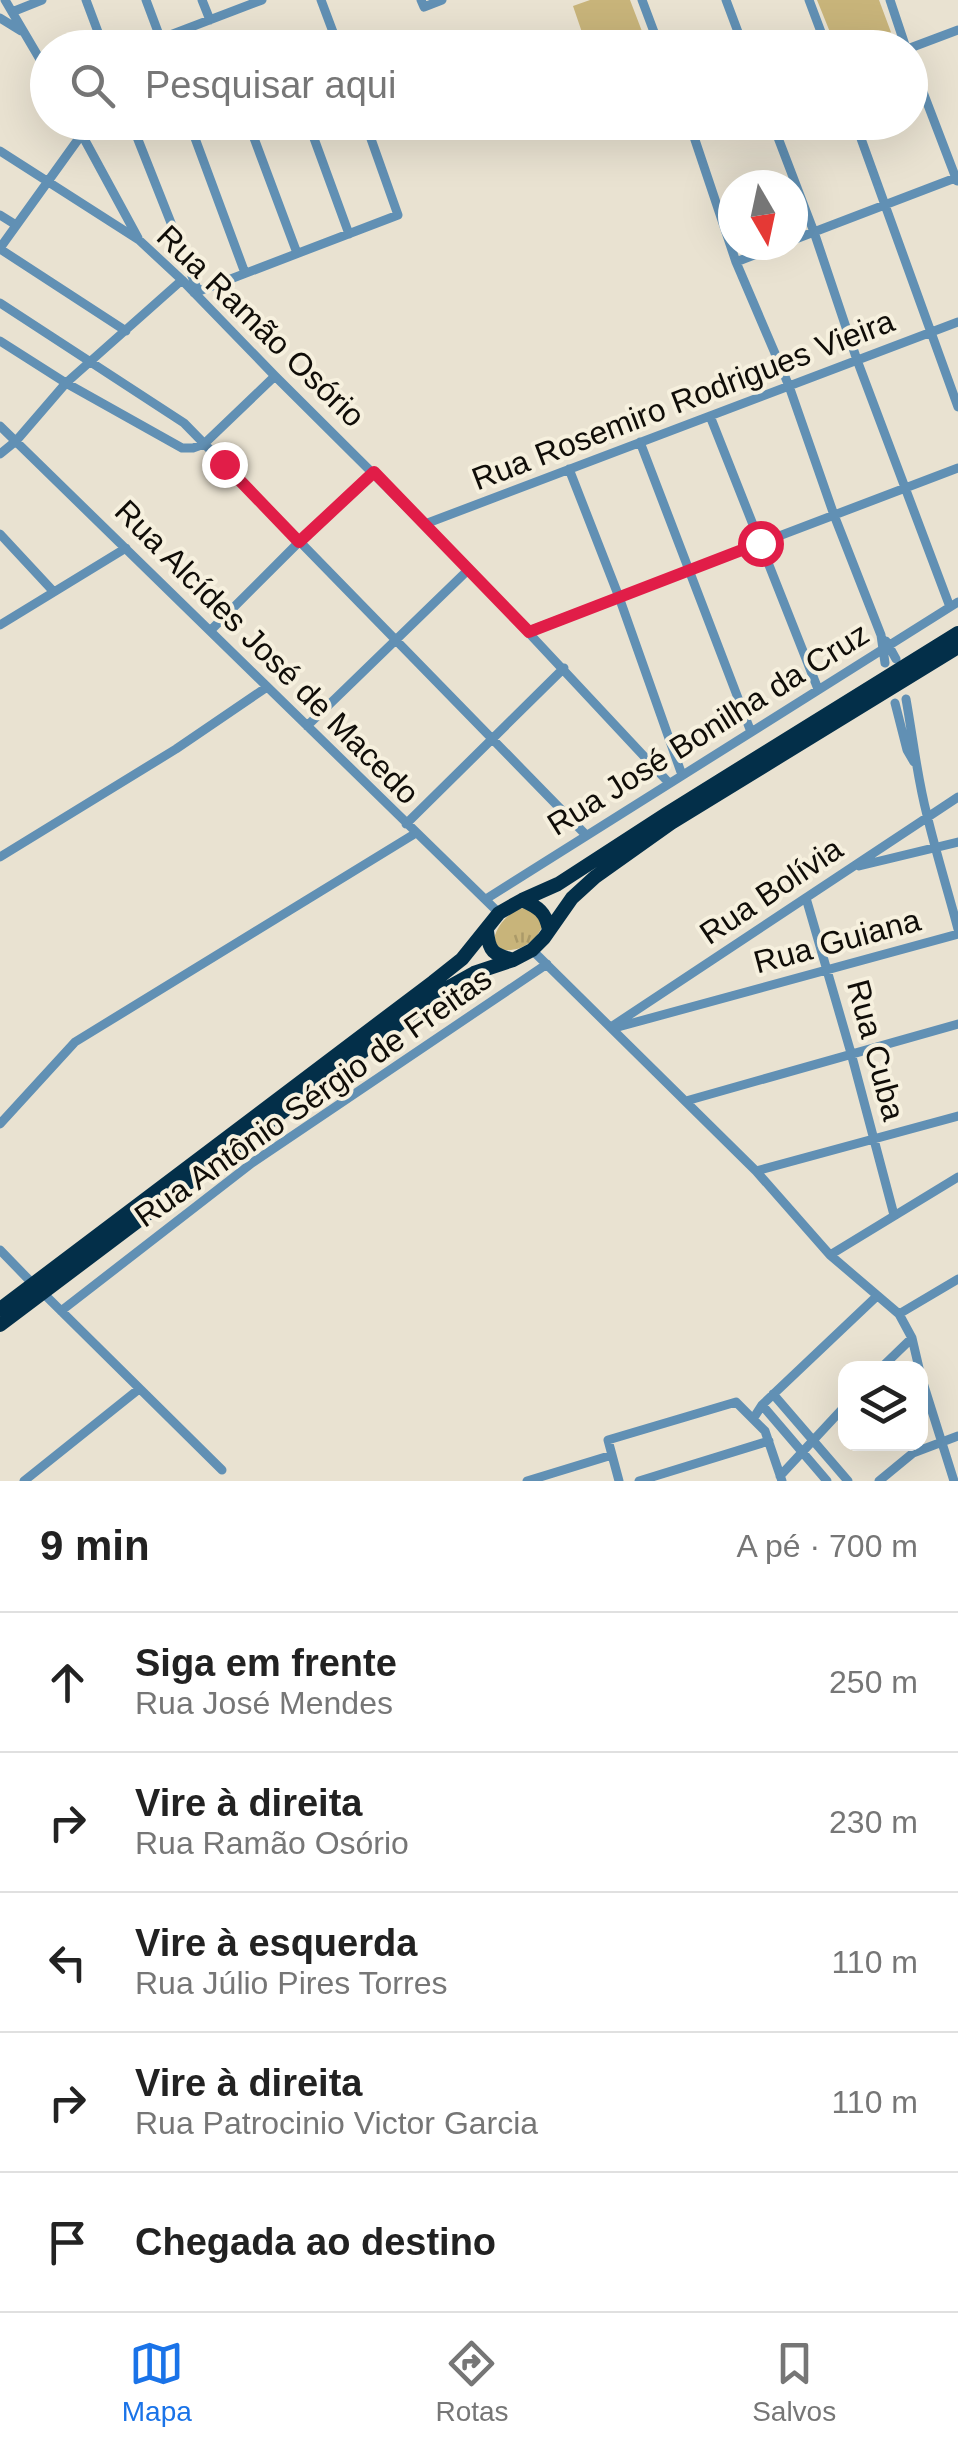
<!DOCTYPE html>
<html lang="pt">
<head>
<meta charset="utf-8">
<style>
  :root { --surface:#fff; --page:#f6f6f6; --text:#222; --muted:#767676; --line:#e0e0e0; --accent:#1a73e8 }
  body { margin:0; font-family:Arial,sans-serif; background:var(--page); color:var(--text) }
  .controls { position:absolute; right:30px; bottom:30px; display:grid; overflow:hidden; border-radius:20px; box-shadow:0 10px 40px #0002 }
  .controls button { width:90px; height:90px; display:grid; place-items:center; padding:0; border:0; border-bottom:2px solid var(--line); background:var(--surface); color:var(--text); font:50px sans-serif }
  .compass { position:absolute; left:718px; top:170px; width:90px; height:90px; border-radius:50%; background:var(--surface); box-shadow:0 10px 40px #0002; rotate:171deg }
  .stop { position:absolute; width:30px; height:30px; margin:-22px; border:8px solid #e11d48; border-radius:50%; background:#fff }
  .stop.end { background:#e11d48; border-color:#fff; box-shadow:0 2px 10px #0008 }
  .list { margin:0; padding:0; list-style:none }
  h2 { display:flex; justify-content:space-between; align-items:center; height:130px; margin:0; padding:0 40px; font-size:42px }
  h2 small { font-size:32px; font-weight:400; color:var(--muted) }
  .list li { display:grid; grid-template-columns:65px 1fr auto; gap:30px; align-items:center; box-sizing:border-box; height:140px; padding:0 40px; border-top:2px solid var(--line) }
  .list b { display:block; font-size:38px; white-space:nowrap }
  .list p { margin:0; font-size:32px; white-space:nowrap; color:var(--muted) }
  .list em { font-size:32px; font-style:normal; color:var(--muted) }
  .icon { flex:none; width:55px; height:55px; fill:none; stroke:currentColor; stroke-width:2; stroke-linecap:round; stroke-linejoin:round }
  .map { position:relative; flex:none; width:958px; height:1481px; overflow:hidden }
  .search { position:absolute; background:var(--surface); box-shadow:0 10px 40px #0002; left:30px; right:30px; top:30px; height:110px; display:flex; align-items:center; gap:25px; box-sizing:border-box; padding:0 35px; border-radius:55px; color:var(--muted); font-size:38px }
  .sheet { height:830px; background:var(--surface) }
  nav { display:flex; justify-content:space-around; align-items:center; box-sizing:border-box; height:140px; border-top:2px solid var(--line); background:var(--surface); font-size:28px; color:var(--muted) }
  nav a { display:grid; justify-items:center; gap:5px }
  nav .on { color:var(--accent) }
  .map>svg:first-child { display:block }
  .grass { fill:url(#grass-tufts) }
  .pitch { fill:#c8b47a }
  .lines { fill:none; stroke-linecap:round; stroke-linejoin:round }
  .minor { stroke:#6190b4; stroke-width:9 }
  .highway { stroke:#032f49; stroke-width:14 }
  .route { stroke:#e11d48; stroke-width:12 }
  .labels { text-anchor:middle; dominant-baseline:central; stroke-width:8; stroke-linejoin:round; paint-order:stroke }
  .street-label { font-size:32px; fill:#100d08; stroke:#f6f0de }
</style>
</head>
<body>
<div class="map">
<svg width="958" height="1481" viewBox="0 0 958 1481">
  <defs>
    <pattern id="grass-tufts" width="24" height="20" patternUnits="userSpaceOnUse" patternTransform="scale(2.5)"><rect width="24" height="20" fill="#c8b47a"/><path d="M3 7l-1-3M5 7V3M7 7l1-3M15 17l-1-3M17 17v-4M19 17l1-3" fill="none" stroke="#ab9a68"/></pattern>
  </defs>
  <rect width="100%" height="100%" fill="#e9e2d1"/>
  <path class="grass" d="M532,906L543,924C537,942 518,954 499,949L494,939C498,921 513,908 532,906Z"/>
  <path class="pitch" d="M590,0H630L648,47H587L573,6Z
    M817,0H879L895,43L882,47H836Z"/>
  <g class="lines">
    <path class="minor" d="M5,0L48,73
      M86,0L104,48
      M146,0L164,48
      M202,0L210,20
      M321,0L339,48
      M421,0L424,7L442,0
      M642,0L660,48
      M726,0L744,48
      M809,0L827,48
      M890,0L906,48
      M12,12L42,0
      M0,18L21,31
      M136,48L262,0
      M313,48L336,39
      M910,48L958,30
      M910,58L957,181
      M75,122L138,238
      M131,122L198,291
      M189,122L245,273
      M248,122L297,253
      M308,122L349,234
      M689,122L736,262L789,386L834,515L881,635L885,663
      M772,122L814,232L857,360L950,607
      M855,122L958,407
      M692,132L717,122
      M0,151L139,240L182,280L275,376L469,569L669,783
      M0,215L16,225
      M793,240L958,177
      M0,248L82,134L116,122
      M0,249L126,331
      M736,262L780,245
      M194,293L398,215L365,122
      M0,303L184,423L586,835
      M0,341L66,383L182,448H193L204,444L275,376
      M710,416L818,689
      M0,426L499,913
      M640,442L751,732
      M0,454L16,441L66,383L182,280
      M569,469L619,597L682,775
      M425,524L958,322
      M0,534L53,591
      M0,625L126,548
      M210,631L299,542L374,472
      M529,631L958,468
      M886,641L896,659
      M906,699C913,738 917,777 927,815C936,853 948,891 958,929
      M895,703L907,750L914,762
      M307,726L469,569
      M406,824L564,668
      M0,857L176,749L267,687
      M859,866L958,842
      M806,898L851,1053L894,1215
      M486,899L958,602
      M532,950L756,1171L830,1255L899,1314L912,1338L919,1368
      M611,1027L958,797
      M618,1027L958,934
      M686,1101L958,1024
      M0,1124L75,1042L416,833
      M756,1171L958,1116
      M0,1250L33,1284
      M830,1255L958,1177
      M43,1293L222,1470
      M61,1311L252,1163L547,964
      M899,1314L958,1279
      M881,1368L912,1338
      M920,1373L954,1481
      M773,1394L848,1481
      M762,1405L827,1481
      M753,1419L762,1405L877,1296
      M780,1476L846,1405
      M24,1481L139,1389
      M527,1481L612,1455
      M619,1481L608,1440L736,1402L765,1431L782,1481
      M639,1481L769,1441
      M879,1481L913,1453L958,1436"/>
    <path class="highway" d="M522,900C538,907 546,912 549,930
      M487,931C489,952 493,954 513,960
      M0,1309L433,982L462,959L499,913L522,900L558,884L666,814L958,633
      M0,1325L447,988L474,973L513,960L532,950L544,938L572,898L595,877L671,823L958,647"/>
  </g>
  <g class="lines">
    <path class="route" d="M224,464L299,542L374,472L529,632L760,543"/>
  </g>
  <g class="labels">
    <g class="street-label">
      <text transform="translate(261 326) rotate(44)">Rua Ramão Osório</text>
      <text transform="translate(683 400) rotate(-21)">Rua Rosemiro Rodrigues Vieira</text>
      <text transform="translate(267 652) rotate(45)">Rua Alcídes José de Macedo</text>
      <text transform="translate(708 729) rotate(-32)">Rua José Bonilha da Cruz</text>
      <text transform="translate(771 891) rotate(-34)">Rua Bolívia</text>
      <text transform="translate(837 941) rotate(-15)">Rua Guiana</text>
      <text transform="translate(876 1050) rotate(75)">Rua Cuba</text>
      <text transform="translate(313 1097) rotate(-35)">Rua Antônio Sérgio de Freitas</text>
    </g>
  </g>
</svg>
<div class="controls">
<button><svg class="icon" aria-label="layers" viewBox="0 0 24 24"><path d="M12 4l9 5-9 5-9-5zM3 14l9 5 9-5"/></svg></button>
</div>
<svg class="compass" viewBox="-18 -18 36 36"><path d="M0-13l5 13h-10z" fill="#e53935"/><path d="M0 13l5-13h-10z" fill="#767676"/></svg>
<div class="stop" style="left:760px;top:543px"></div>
<div class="stop end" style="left:224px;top:464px"></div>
<div class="search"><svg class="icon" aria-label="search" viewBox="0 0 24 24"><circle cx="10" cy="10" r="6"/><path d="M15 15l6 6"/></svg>Pesquisar aqui</div>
</div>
<section class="sheet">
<h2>9 min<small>A pé · 700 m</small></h2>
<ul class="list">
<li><svg class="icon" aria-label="ahead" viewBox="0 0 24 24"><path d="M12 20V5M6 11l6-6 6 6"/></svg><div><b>Siga em frente</b><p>Rua José Mendes</p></div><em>250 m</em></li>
<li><svg class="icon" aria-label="right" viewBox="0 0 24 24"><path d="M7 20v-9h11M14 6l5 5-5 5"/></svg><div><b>Vire à direita</b><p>Rua Ramão Osório</p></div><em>230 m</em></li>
<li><svg class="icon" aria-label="left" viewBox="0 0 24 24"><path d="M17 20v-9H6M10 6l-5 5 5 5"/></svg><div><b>Vire à esquerda</b><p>Rua Júlio Pires Torres</p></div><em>110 m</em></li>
<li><svg class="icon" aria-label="right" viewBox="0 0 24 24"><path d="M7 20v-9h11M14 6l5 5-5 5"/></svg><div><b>Vire à direita</b><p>Rua Patrocinio Victor Garcia</p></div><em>110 m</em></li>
<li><svg class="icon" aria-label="arrive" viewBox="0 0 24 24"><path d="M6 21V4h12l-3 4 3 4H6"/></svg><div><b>Chegada ao destino</b></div></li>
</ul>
</section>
<nav>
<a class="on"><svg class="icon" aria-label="map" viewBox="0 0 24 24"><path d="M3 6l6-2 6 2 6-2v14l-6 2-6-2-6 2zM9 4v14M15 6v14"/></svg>Mapa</a>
<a><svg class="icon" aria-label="directions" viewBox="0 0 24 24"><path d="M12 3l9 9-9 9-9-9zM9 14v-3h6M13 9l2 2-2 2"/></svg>Rotas</a>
<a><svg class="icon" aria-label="saved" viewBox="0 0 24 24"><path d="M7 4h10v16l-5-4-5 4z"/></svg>Salvos</a>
</nav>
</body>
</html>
